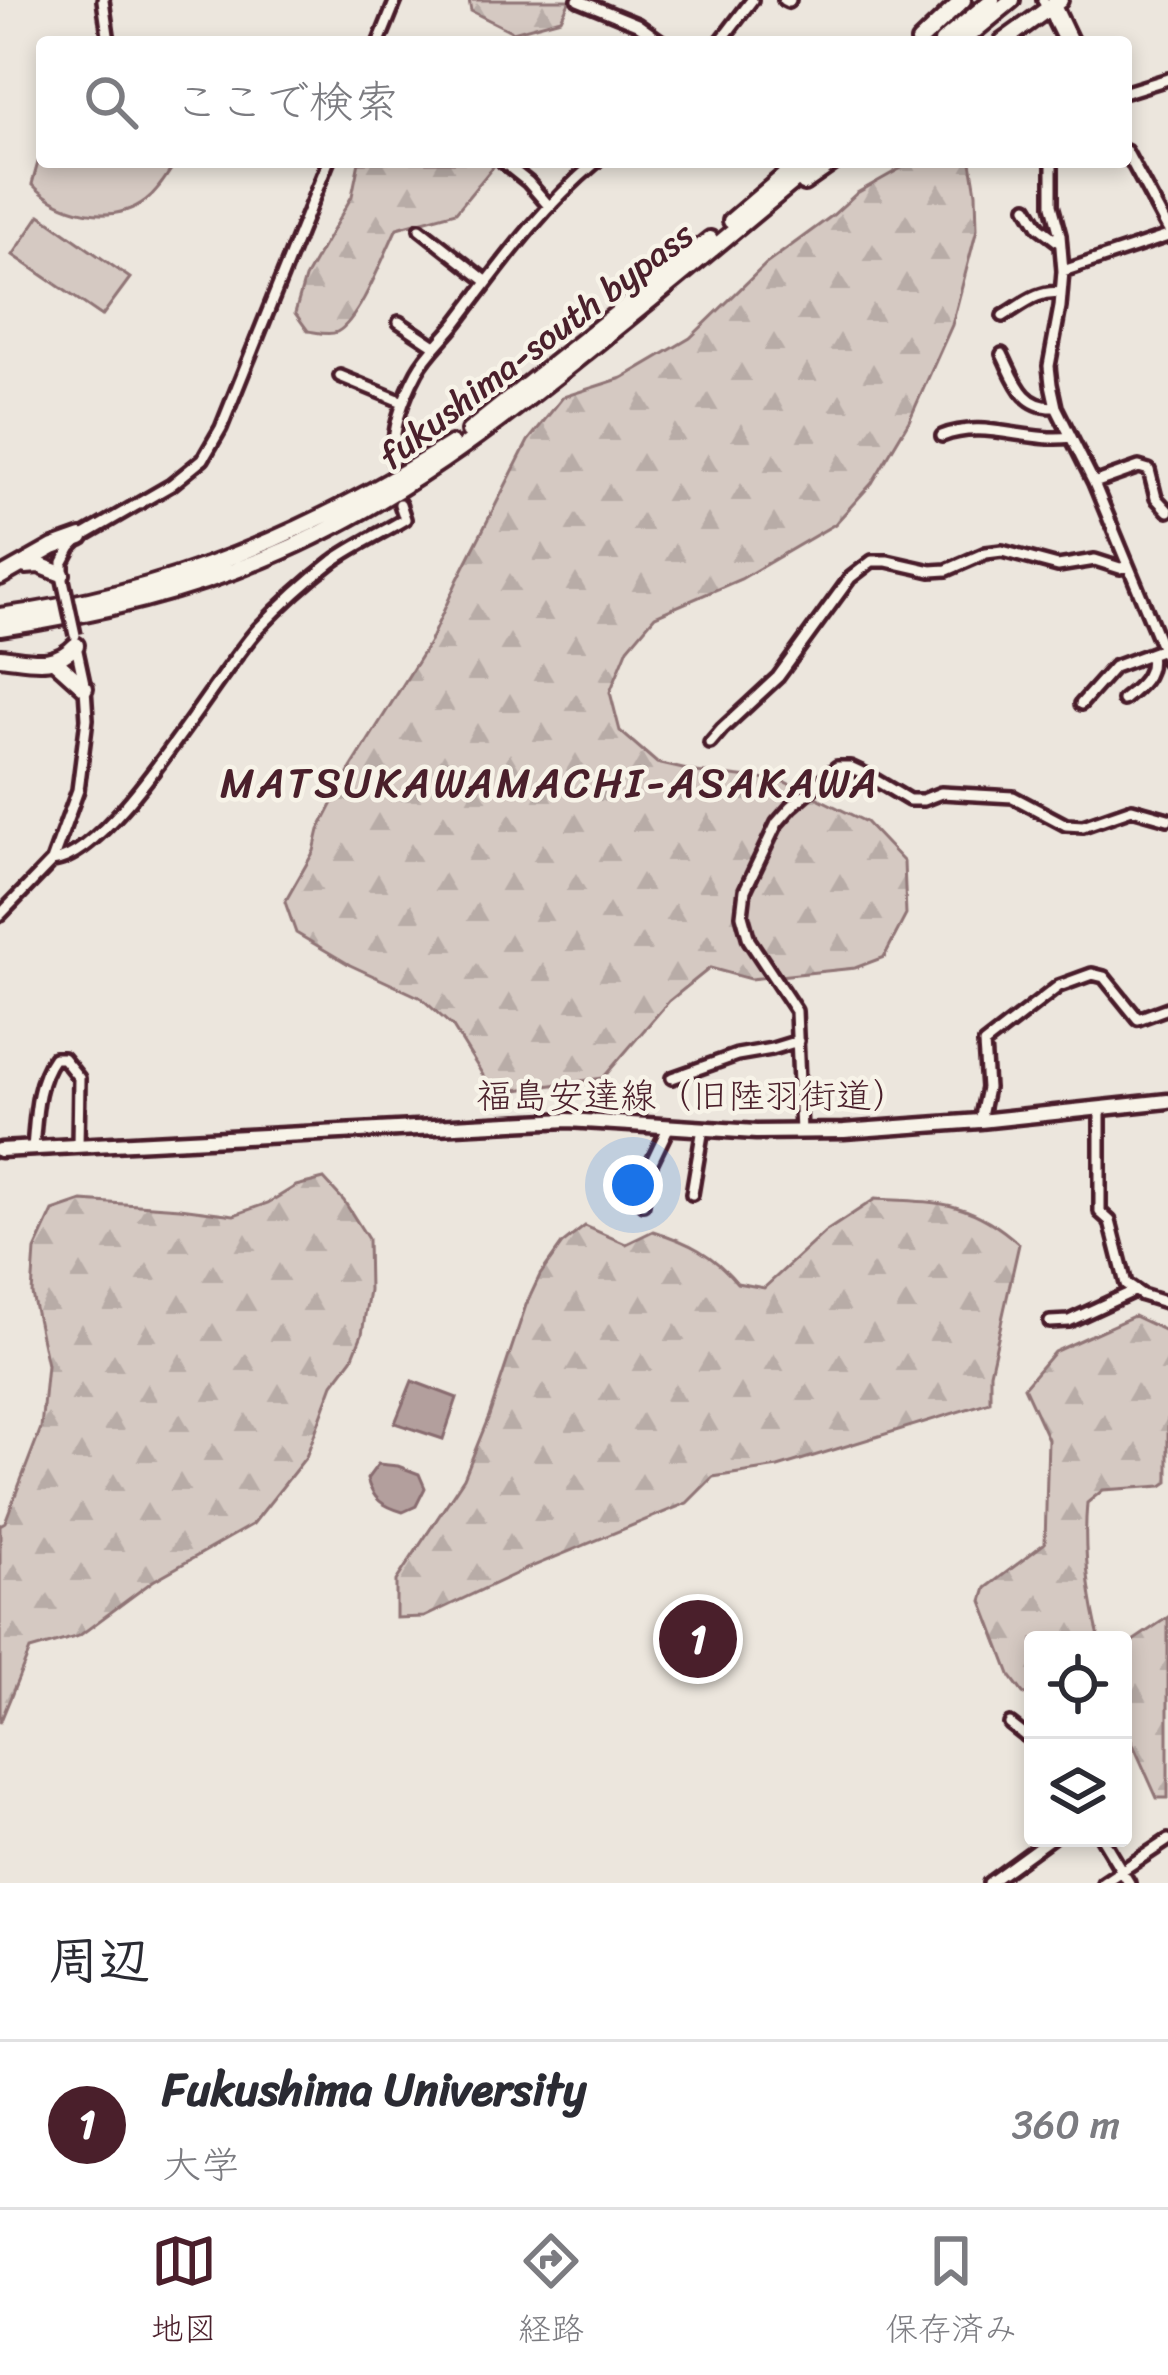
<!DOCTYPE html>
<html lang="ja">
<head>
<meta charset="utf-8">
<style>
  :root { --surface:#fff; --page:#f2f2f3; --text:#2b2b33; --muted:#7c7c81; --line:#e1e1e2; --accent:#4a1f2b }
  body { margin:0; font-family:Sriracha,"Klee One",sans-serif; background:var(--page); color:var(--text) }
  .controls { position:absolute; right:36px; bottom:36px; display:grid; overflow:hidden; border-radius:12px; box-shadow:0 6px 18px #0003 }
  .controls button { width:108px; height:108px; display:grid; place-items:center; padding:0; border:0; border-bottom:3px solid var(--line); background:var(--surface); color:var(--text); font:60px sans-serif }
  .you { position:absolute; left:633px; top:1185px; width:42px; height:42px; margin:-30px; border:9px solid #fff; border-radius:50%; background:#1a73e8; box-shadow:0 0 0 18px #1a73e833 }
  .badge { display:grid; place-items:center; width:78px; height:78px; border-radius:50%; background:var(--accent); color:#fff; font-size:39px; font-weight:700 }
  .pin { position:absolute; translate:-50% -50%; border:6px solid #fff; box-shadow:0 3px 12px #0006 }
  .list { margin:0; padding:0; list-style:none }
  h2 { display:flex; justify-content:space-between; align-items:center; height:156px; margin:0; padding:0 48px; font-size:51px }
  h2 small { font-size:39px; font-weight:400; color:var(--muted) }
  .list li { display:grid; grid-template-columns:78px 1fr auto; gap:36px; align-items:center; box-sizing:border-box; height:168px; padding:0 48px; border-top:3px solid var(--line) }
  .list b { display:block; font-size:45px; white-space:nowrap }
  .list p { margin:0; font-size:39px; white-space:nowrap; color:var(--muted) }
  .list em { font-size:39px; font-style:normal; color:var(--muted) }
  .icon { flex:none; width:66px; height:66px; fill:none; stroke:currentColor; stroke-width:2; stroke-linecap:round; stroke-linejoin:round }
  .map { position:relative; flex:none; width:1168px; height:1883px; overflow:hidden }
  .search { position:absolute; background:var(--surface); box-shadow:0 6px 18px #0003; left:36px; right:36px; top:36px; height:132px; display:flex; align-items:center; gap:30px; box-sizing:border-box; padding:0 42px; border-radius:12px; color:var(--muted); font-size:45px }
  .sheet { height:324px; background:var(--surface) }
  nav { display:flex; justify-content:space-around; align-items:center; box-sizing:border-box; height:168px; border-top:3px solid var(--line); background:var(--surface); font-size:33px; color:var(--muted) }
  nav a { display:grid; justify-items:center; gap:6px }
  nav .on { color:var(--accent) }
  .map>svg:first-child { display:block }
  .grass { fill:#d5c9c2; stroke:#907476; stroke-width:3 }
  .forest { fill:url(#forest-firs); stroke:#907476; stroke-width:3 }
  .water { fill:#b39f9d; stroke:#896c6f; stroke-width:3 }
  .lines { fill:none; stroke-linecap:round; stroke-linejoin:round }
  .minor-casing { stroke:#4a1f2b; stroke-width:18 }
  .major-casing { stroke:#4a1f2b; stroke-width:21 }
  .highway-casing { stroke:#4a1f2b; stroke-width:22 }
  .minor { stroke:#f7f3e8; stroke-width:9 }
  .major { stroke:#f7f3e8; stroke-width:12 }
  .highway { stroke:#f7f3e8; stroke-width:14 }
  .minor-bridge-casing { stroke:#4a1f2b; stroke-width:18; stroke-linecap:butt }
  .minor-bridge { stroke:#f7f3e8; stroke-width:9 }
  .labels { text-anchor:middle; dominant-baseline:central; stroke-width:9; stroke-linejoin:round; paint-order:stroke }
  .street-label { font-size:36px; fill:#4a1f2b; stroke:#f7f3e8 }
  .quarter-label { font-size:42px; letter-spacing:3px; fill:#4a1f2b; stroke:#f7f3e8 }
</style>
</head>
<body>
<div class="map">
<svg width="1168" height="1883" viewBox="0 0 1168 1883">
  <defs>
    <pattern id="forest-firs" width="22" height="20" patternUnits="userSpaceOnUse" patternTransform="scale(3)"><rect width="22" height="20" fill="#d5c9c2"/><path d="M5 1l3.5 6h-7zM16 11l3.5 6h-7z" fill="#b8aca7"/></pattern>
  </defs>
  <rect width="100%" height="100%" fill="#ece6dd"/>
  <filter id="ink" filterUnits="userSpaceOnUse"><feTurbulence type="fractalNoise" baseFrequency=".00833" numOctaves="2"/><feDisplacementMap in="SourceGraphic" scale="24" xChannelSelector="R" yChannelSelector="G"/><feConvolveMatrix kernelMatrix="1 2 1 2 8 2 1 2 1" color-interpolation-filters="sRGB"/></filter>
  <g filter="url(#ink)">
    <path class="grass" d="M42,148V162H176C167,175 159,190 146,200C112,226 59,213 32,184Z
      M40,215L130,278L102,316L13,255Z"/>
    <path class="forest" d="M469,0H570L561,19L513,32L471,11Z
      M359,162H497L456,212L397,228C385,252 360,320 337,332C329,336 316,332 308,331L295,313L305,278L352,196Z
      M912,162H971L976,193L977,229L952,325L909,421L872,483L835,524L741,579L655,616L628,648L610,692L620,731L657,763L696,772L785,782L866,822L904,862L906,915L884,957L855,968L750,979L710,968L669,1001L603,1078L494,1093L453,1027L421,998L350,965L296,933L285,902L314,851L319,830L351,768L429,643L458,579L528,441L563,397L622,378L690,338L766,264L833,215L857,193Z
      M324,1179L344,1201L368,1239L369,1290L362,1334L352,1359L333,1384L306,1457L253,1524L153,1581L79,1636L30,1650L0,1723V1525L5,1522L41,1428L47,1365L32,1294L35,1250L53,1211L82,1201L180,1208L234,1215L268,1203L296,1186Z
      M875,1199C936,1202 971,1200 1019,1244L990,1373V1402L778,1467L713,1477L687,1503L526,1569L424,1617L396,1618V1581L464,1478L489,1416L526,1305L540,1275L562,1244L585,1226L626,1244L653,1231C688,1242 713,1254 737,1283L764,1288L825,1232Z
      M1134,1316L1168,1332V1482L1162,1486L1103,1490L1087,1503C1083,1548 1088,1592 1099,1637L1109,1640H1033V1698L1023,1693L1011,1677L982,1601L986,1588L1045,1543L1048,1439L1024,1387L1054,1352Z
      M1168,1617V1798H1157L1130,1738L1123,1736V1644L1127,1645Z"/>
    <path class="water" d="M412,1381L457,1398L443,1439L395,1423Z
      M378,1464L398,1466L419,1474L425,1488L416,1506L403,1512C383,1506 373,1500 367,1479Z"/>
    <g class="lines">
      <g class="minor-casing">
        <path id="minor" d="M103,0L109,42
          M578,0L637,24L662,42
          M784,0L788,2L790,0
          M1043,0L1064,42
          M1053,0L1073,42
          M379,42L396,0
          M720,42L752,0
          M1126,92L1168,79
          M1126,151L1168,229
          M503,162L528,182L548,205
          M1052,162V205L1060,235L1063,271L1060,307L1049,366L1051,384L1056,407L1094,483L1168,662
          M1027,207L1039,227L1060,243
          M420,229L486,281
          M1063,271L1168,236
          M1003,316C1022,305 1039,289 1061,293
          M399,322L435,346
          M1002,354C1015,380 1022,409 1056,407
          M340,376L403,402
          M942,436C984,419 1027,443 1071,437
          M393,461C392,430 402,400 417,372C427,353 443,340 457,322C502,263 538,211 596,162
          M1094,483L1139,467L1149,470L1156,498L1168,511
          M63,579V562L71,547L81,537L171,485L203,459L221,428L328,162
          M1123,700C1138,688 1154,676 1150,655
          M1081,704L1114,667L1163,649
          M710,743L722,729L778,677L850,578L872,561H887L931,571L947,570L986,553L1002,551L1058,566L1095,560L1120,568L1128,566
          M52,861C112,857 215,676 258,629C280,606 307,581 333,561C355,545 382,533 405,519L400,504
          M0,915L52,861L78,790L87,719L85,688L76,646
          M672,1078L737,1055L772,1049L798,1041
          M1100,1110V1212L1110,1221L1126,1284L1142,1295L1168,1303
          M980,1121L987,1088L984,1044L1059,986L1092,974L1104,977L1138,1019L1168,1008
          M801,1132L796,1011L749,940L742,915L745,890L777,823L791,807L837,767H850L865,774L909,800H923L941,793L1013,797L1066,825L1083,826L1132,809L1168,819
          M33,1148C36,1117 36,1083 54,1058H63L79,1078L78,1146
          M692,1194L703,1128
          M643,1204L646,1174L669,1126
          M1050,1322L1069,1321L1134,1291
          M1010,1724L1033,1742
          M1102,1838L1129,1883
          M989,1883L1051,1838
          M1103,1883L1168,1840"/>
      </g>
      <g class="major-casing">
        <path id="major" d="M0,1150L568,1120L756,1132L844,1131L980,1121L1168,1101"/>
      </g>
      <g class="highway-casing">
        <path id="highway" d="M919,42L963,0
          M942,42L992,0
          M961,42L1012,0
          M1002,42L1060,0
          M804,183L834,162
          M731,221L800,162
          M469,431L710,239
          M26,566L39,565L62,574
          M0,577L53,547L81,537
          M0,616C167,594 310,533 451,444
          M0,628C89,615 180,594 264,559C391,507 501,422 606,336C677,279 747,220 817,162
          M0,657C30,660 54,669 76,645
          M55,661L85,688"/>
      </g>
      <use href="#minor" class="minor"/>
      <use href="#major" class="major"/>
      <use href="#highway" class="highway"/>
      <g class="minor-bridge-casing">
        <path id="minor-bridge" d="M63,580L75,635"/>
      </g>
      <use href="#minor-bridge" class="minor-bridge"/>
    </g>
  </g>
  <g class="labels">
    <g class="street-label">
      <text transform="translate(536 345) rotate(-37)">fukushima-south bypass</text>
      <text x="692" y="1096">福島安達線（旧陸羽街道）</text>
    </g>
    <g class="quarter-label">
      <text x="550" y="783">MATSUKAWAMACHI-ASAKAWA</text>
    </g>
  </g>
</svg>
<div class="controls">
<button><svg class="icon" aria-label="locate" viewBox="0 0 24 24"><circle cx="12" cy="12" r="6"/><path d="M12 2v4M12 18v4M2 12h4M18 12h4"/></svg></button>
<button><svg class="icon" aria-label="layers" viewBox="0 0 24 24"><path d="M12 4l9 5-9 5-9-5zM3 14l9 5 9-5"/></svg></button>
</div>
<div class="you"></div>
<div class="pin badge" style="left:698px;top:1639px">1</div>
<div class="search"><svg class="icon" aria-label="search" viewBox="0 0 24 24"><circle cx="10" cy="10" r="6"/><path d="M15 15l6 6"/></svg>ここで検索</div>
</div>
<section class="sheet">
<h2>周辺<small></small></h2>
<ul class="list">
<li><span class="badge">1</span><div><b>Fukushima University</b><p>大学</p></div><em>360 m</em></li>
</ul>
</section>
<nav>
<a class="on"><svg class="icon" aria-label="map" viewBox="0 0 24 24"><path d="M3 6l6-2 6 2 6-2v14l-6 2-6-2-6 2zM9 4v14M15 6v14"/></svg>地図</a>
<a><svg class="icon" aria-label="directions" viewBox="0 0 24 24"><path d="M12 3l9 9-9 9-9-9zM9 14v-3h6M13 9l2 2-2 2"/></svg>経路</a>
<a><svg class="icon" aria-label="saved" viewBox="0 0 24 24"><path d="M7 4h10v16l-5-4-5 4z"/></svg>保存済み</a>
</nav>
</body>
</html>
